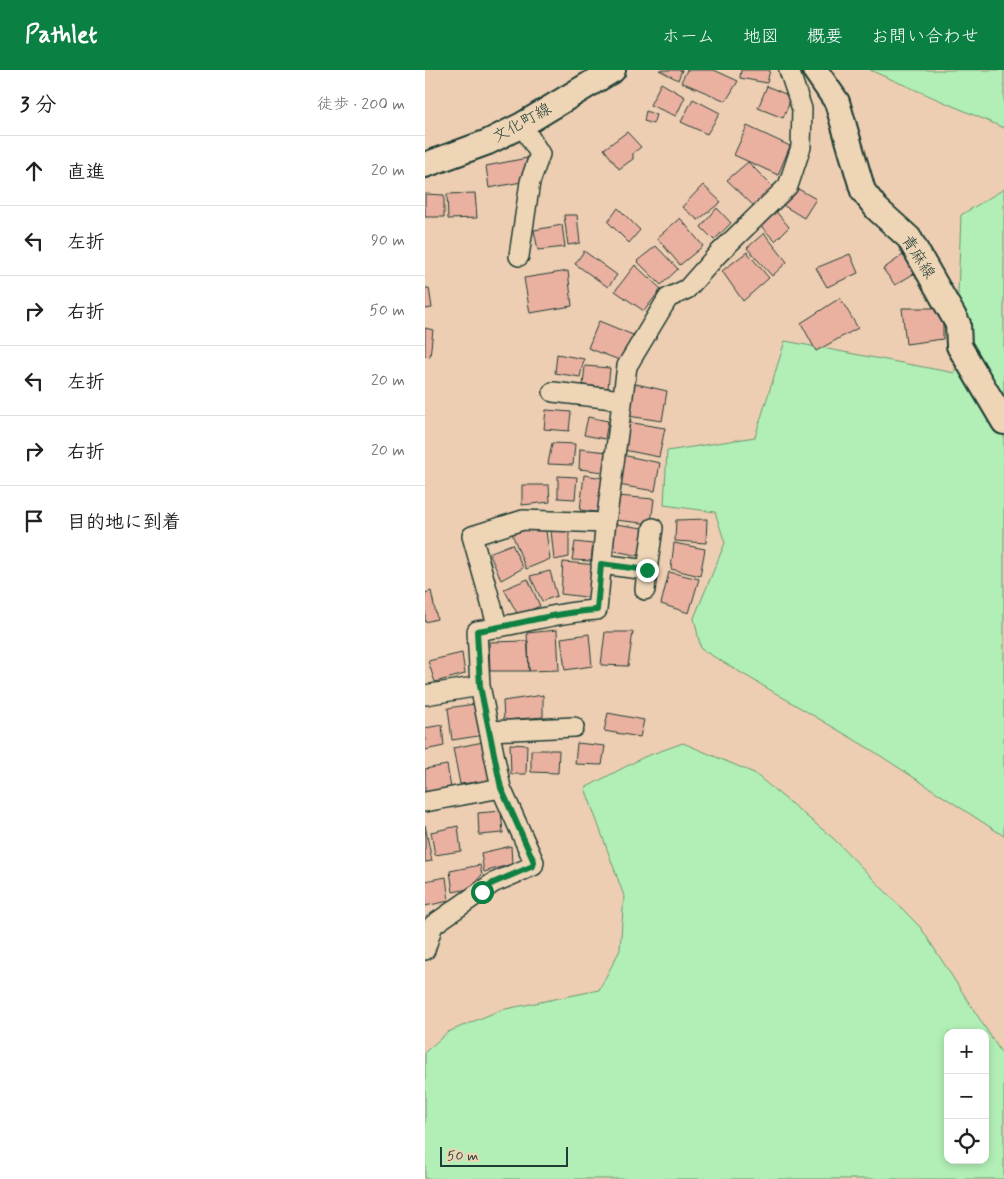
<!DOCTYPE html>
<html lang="ja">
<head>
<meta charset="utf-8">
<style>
  :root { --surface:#fff; --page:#f2f2f2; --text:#202124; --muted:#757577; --line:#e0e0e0; --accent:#0b8043 }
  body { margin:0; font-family:Mynerve,"Klee One",sans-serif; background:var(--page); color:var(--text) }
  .controls { position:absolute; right:15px; bottom:15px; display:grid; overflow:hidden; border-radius:10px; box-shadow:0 2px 8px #0003 }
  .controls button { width:45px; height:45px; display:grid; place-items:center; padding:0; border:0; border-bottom:1px solid var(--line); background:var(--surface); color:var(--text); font:25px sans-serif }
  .scale { position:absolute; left:15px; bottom:12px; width:128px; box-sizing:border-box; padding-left:5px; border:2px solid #1f3d34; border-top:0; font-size:14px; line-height:18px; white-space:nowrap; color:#1f3d34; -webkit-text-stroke:4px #eed5b6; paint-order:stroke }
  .stop { position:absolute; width:15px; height:15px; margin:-11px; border:4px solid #0b8043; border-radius:50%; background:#fff }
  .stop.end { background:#0b8043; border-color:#fff; box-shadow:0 1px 5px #0008 }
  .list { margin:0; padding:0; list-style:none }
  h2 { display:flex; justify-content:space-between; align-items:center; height:65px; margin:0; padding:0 20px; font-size:21px }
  h2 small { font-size:16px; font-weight:400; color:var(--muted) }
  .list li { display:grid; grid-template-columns:32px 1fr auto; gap:15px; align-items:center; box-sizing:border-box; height:70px; padding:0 20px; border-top:1px solid var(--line) }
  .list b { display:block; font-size:19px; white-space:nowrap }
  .list em { font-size:16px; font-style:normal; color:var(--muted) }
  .icon { flex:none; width:28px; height:28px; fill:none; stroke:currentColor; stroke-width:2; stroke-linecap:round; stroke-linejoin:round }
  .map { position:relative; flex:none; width:579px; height:1109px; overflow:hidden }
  header { display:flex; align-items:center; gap:30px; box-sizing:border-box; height:70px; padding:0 25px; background:var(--accent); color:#fff }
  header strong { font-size:24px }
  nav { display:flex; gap:28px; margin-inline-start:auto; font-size:18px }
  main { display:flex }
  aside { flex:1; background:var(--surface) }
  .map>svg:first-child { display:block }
  .green { fill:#b2efb6; stroke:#689675; fill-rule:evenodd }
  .building { fill:#eab1a1; stroke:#1f3d34 }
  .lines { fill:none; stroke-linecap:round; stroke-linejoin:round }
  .minor-casing { stroke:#1f3d34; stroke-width:22 }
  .tertiary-casing { stroke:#1f3d34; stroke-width:28 }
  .minor { stroke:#eed5b6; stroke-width:19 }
  .tertiary { stroke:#eed5b6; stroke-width:24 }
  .route { stroke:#0b8043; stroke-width:6 }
  .labels { text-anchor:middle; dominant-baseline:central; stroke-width:4.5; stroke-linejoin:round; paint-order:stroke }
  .street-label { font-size:16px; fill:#1f3d34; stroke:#eed5b6 }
</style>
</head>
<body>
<header>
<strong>Pathlet</strong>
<nav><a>ホーム</a><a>地図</a><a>概要</a><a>お問い合わせ</a></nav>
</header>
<main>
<aside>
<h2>3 分<small>徒歩 · 200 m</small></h2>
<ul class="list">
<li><svg class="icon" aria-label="ahead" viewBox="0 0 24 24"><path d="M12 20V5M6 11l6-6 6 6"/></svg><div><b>直進</b></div><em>20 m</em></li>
<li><svg class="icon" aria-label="left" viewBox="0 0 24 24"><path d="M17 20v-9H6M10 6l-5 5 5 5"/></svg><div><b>左折</b></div><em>90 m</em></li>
<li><svg class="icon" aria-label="right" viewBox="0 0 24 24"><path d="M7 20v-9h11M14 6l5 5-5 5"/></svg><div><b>右折</b></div><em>50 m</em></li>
<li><svg class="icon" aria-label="left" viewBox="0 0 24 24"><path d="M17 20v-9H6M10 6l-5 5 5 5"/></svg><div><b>左折</b></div><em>20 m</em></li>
<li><svg class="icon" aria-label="right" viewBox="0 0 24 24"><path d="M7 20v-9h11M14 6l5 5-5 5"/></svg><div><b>右折</b></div><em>20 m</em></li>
<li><svg class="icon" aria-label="arrive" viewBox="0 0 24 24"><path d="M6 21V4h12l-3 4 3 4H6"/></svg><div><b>目的地に到着</b></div></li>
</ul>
</aside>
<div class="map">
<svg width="579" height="1109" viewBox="0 0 579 1109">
  <rect width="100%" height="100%" fill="#edceb2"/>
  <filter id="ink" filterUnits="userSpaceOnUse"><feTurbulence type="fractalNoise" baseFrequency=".02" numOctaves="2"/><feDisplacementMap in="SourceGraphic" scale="10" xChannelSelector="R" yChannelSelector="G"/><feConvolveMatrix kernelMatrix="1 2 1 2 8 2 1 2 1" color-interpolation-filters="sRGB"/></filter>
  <g filter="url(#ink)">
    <path class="green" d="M445,0H579V58L447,1Z
      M579,119V766L445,679L276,579L269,548L300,473L290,442L239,435L242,381L330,367L360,271L530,303L536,145Z
      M258,673L329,703L409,769L496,858L579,987V1109H0V982L23,962L76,940L174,920L195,880L199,826L160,718L219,687ZM523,963H560V1090H523Z"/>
    <path class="building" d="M234,0H257L253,10Z
      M262,0H289L313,11L301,31L256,12Z
      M316,0H345L342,13L315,8Z
      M236,13L260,27L251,46L225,35Z
      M342,16L367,27L358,48L333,38Z
      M268,29L295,43L282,64L256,52Z
      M221,41L231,45L228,54L219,51Z
      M322,56L365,76L353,105L309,85Z
      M202,62L216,77L208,83V89L194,99L179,79Z
      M102,88V111L64,118L61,96Z
      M323,92L352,121L333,140L302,110Z
      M278,115L296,132L273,150L257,137Z
      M368,116L391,129L379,148L356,134Z
      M50,123L52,148L23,149L22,124Z
      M0,124L19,125V147H0Z
      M193,138L215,160L204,173L183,152Z
      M292,138L306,153L289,170L276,157Z
      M348,138L364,157L350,171L334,154Z
      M139,145H152L155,173L143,175Z
      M255,148L278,176L255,195L232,168Z
      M137,155L140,177L113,180L109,160Z
      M339,163L362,192L347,206L322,178Z
      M231,176L253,199L236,215L212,191Z
      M159,181L192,205L183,217L150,194Z
      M322,182L344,208L318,231L297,201Z
      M425,184L433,203L402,217L391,198Z
      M478,185L490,203L470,215L458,199Z
      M210,195L236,219L219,241L190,221Z
      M143,201L147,236L105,243L99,208Z
      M0,218H4L7,238L0,239Z
      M415,228L433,258L391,281L376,253Z
      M477,238H518V269L481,274Z
      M174,251L208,265L197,291L163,278Z
      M0,258L8,260L5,287L0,286Z
      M132,284L159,289L155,307L130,303Z
      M160,296L185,298L183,318L158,315Z
      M207,313L242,321L237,351L203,346Z
      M121,340L146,342L144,361L119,359Z
      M163,347L183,351L180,369L159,365Z
      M202,352L240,358L234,387L199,380Z
      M127,373L150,374L148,395L123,394Z
      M155,379L182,382L179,402L154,399Z
      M197,385L235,393L230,421L193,415Z
      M159,405L185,409L179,443L155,440Z
      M133,406L152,407L150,429L133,428Z
      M97,415H124L125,432L97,435Z
      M192,426L229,429L226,454L190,450Z
      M282,449L281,473L250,471L251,450Z
      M120,454L125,489L101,499L87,464Z
      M191,454L224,459L220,487L185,480Z
      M126,460L144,462V487L129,490Z
      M150,472L168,474L166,491L147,490Z
      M249,473L280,479L275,506L246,499Z
      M87,474L98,498L76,510L64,483Z
      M138,492L173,495L169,528L136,524Z
      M125,501L132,526L117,531L105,506Z
      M244,502L274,509L264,543L236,534Z
      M103,509L115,536L93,545L79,519Z
      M6,521L12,549L0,552V523Z
      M132,560L134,600L104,601L102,563Z
      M180,562H208L203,596L176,595Z
      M164,564L167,596L140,600L136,568Z
      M103,571L104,601H65L64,572Z
      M37,583L40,604L10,612L3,591Z
      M118,625V647L79,650L78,631Z
      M56,633L60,665L27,670L23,638Z
      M183,643L219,650L215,667L179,661Z
      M17,655L19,676L0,680V658Z
      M63,671L70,710L35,714L28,678Z
      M152,673L180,676L177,695L150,694Z
      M85,674L102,675L101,704H86Z
      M106,680H134L133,703L106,702Z
      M22,695L26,718L0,723V699Z
      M76,741L78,763L54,765L53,743Z
      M0,755L7,791L0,792Z
      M33,756L36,781L10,785L6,762Z
      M86,776L87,794L59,802L56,783Z
      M55,795L57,805L43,819L28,822L25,801Z
      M21,807L24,831L0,836V811Z"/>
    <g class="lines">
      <g class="minor-casing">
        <path id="minor" d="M94,186L105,112L115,84L97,55
          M128,322L197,330
          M176,494L222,500L220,520
          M222,500L228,458
          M73,558L47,466L98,450L181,453
          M0,625L55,616
          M64,661L149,657
          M0,732L76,718
          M0,880L8,855L68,813L108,796L109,792L76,718L55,616L52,561C93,555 131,542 172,540L180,460L202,296L243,228L262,219L293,184L363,116L376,77L377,39L364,0"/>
      </g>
      <g class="tertiary-casing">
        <path id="tertiary" d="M390,0L412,32L438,121L452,139L484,168L533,254L534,276L579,352
          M0,95L63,72L97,55L188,0"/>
      </g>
      <use href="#minor" class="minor"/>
      <use href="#tertiary" class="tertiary"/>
    </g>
  </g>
  <g class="lines" filter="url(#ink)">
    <path class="route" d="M57,822L68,813L108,796L109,792L76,718L55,616L52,561C93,555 131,542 172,540L176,494L222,500"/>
  </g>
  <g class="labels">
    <g class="street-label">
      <text transform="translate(97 53) rotate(-29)">文化町線</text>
      <text transform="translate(493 187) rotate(57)">青麻線</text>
    </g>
  </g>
</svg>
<div class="controls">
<button>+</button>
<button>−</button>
<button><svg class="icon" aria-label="locate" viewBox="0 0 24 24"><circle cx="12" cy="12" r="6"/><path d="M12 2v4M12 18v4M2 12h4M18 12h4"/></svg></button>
</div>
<div class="scale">50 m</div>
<div class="stop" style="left:57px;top:822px"></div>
<div class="stop end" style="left:222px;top:500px"></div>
</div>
</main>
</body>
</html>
